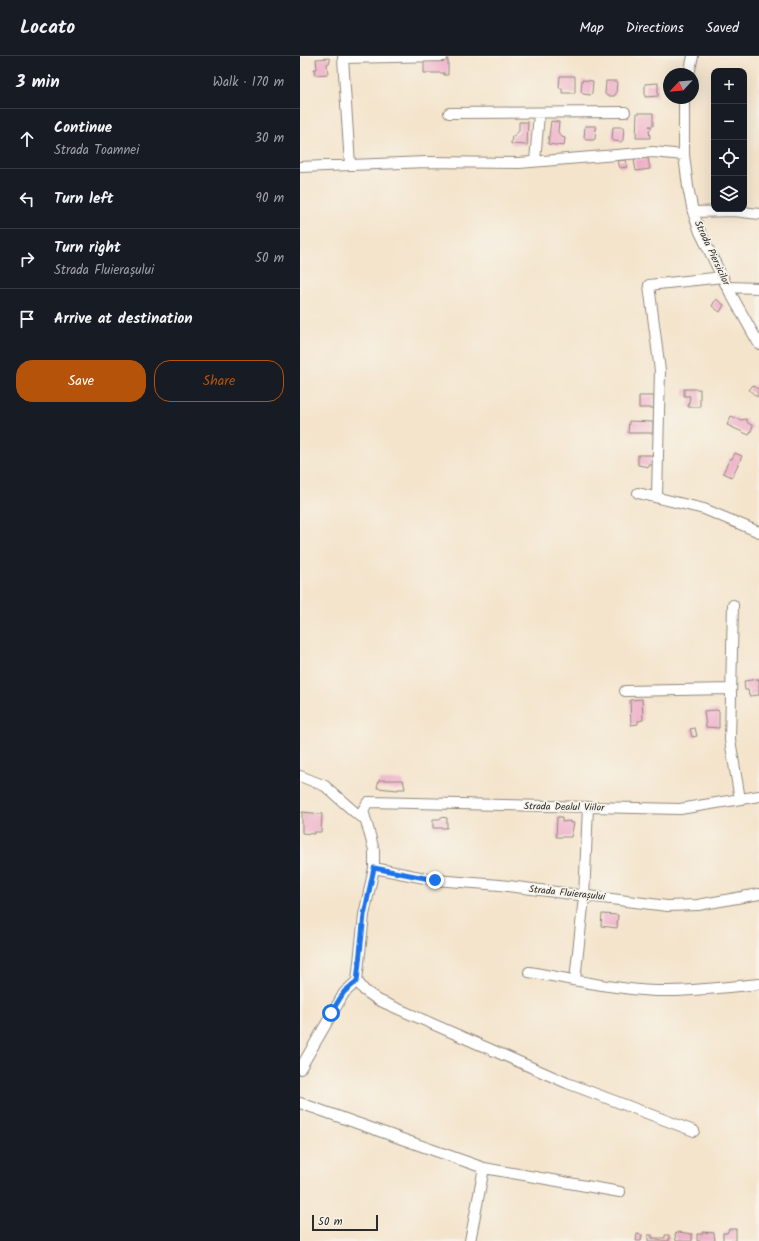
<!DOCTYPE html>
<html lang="en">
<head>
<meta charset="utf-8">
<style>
  :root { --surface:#171b24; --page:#20242c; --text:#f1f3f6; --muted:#9ea1a6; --line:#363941; --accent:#b45309 }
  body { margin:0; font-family:Kalam,sans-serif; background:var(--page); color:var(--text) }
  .controls { position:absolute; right:12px; top:12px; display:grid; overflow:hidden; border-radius:8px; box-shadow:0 4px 16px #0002 }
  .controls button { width:36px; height:36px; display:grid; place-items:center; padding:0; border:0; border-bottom:1px solid var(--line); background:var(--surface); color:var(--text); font:20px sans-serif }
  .compass { position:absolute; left:363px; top:12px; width:36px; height:36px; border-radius:50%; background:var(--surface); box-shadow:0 4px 16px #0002; rotate:244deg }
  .scale { position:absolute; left:12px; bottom:10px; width:66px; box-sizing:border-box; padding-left:4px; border:2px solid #2b2b2b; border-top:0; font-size:11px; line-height:14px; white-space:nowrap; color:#2b2b2b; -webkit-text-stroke:3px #f7f3e8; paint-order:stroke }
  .stop { position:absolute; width:12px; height:12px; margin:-9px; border:3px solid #1a73e8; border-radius:50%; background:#fff }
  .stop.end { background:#1a73e8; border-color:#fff; box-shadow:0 1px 4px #0008 }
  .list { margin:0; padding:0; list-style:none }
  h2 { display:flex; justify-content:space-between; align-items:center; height:52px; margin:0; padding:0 16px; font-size:17px }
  h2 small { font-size:13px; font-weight:400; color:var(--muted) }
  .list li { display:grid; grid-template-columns:26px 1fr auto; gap:12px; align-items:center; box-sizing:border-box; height:60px; padding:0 16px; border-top:1px solid var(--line) }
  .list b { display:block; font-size:15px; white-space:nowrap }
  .list p { margin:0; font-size:13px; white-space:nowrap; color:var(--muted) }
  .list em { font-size:13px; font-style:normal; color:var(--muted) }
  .actions { display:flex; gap:8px; padding:12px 16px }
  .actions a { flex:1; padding:9px 0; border:1px solid var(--accent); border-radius:16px; text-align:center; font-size:14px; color:var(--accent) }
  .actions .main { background:var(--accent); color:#fff }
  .icon { flex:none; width:22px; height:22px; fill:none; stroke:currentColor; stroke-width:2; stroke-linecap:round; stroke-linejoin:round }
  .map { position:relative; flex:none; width:459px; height:1185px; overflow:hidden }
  header { display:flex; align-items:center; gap:24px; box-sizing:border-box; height:56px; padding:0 20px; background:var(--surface); border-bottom:1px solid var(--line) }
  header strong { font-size:19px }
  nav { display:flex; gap:22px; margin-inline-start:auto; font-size:14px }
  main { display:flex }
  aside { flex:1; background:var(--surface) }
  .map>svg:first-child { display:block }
  .building { fill:#eeadc8 }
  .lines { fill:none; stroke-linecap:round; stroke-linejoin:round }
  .street-casing { stroke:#90887c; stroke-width:12 }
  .street { stroke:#fff; stroke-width:10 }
  .route { stroke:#1a73e8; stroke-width:5 }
  .labels { text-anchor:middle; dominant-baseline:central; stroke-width:3.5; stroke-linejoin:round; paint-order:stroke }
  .street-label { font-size:10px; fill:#2b2b2b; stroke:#f7f3e8 }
</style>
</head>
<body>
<header>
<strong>Locato</strong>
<nav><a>Map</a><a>Directions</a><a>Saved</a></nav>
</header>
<main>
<aside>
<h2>3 min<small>Walk · 170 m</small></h2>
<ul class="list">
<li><svg class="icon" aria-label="ahead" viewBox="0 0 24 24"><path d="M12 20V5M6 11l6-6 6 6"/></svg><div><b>Continue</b><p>Strada Toamnei</p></div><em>30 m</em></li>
<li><svg class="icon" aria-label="left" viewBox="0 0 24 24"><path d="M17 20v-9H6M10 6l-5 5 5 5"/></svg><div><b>Turn left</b></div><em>90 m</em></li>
<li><svg class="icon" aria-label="right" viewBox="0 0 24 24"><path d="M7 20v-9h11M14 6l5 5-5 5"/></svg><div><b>Turn right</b><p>Strada Fluierașului</p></div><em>50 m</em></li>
<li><svg class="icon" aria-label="arrive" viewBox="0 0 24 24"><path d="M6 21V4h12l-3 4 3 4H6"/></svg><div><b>Arrive at destination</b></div></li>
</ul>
<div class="actions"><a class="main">Save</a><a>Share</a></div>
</aside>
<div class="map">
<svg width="459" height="1185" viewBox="0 0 459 1185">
  <rect width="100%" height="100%" fill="#f7f3e8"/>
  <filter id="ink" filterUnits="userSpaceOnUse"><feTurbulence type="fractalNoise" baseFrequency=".025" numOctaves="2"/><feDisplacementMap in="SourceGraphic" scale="8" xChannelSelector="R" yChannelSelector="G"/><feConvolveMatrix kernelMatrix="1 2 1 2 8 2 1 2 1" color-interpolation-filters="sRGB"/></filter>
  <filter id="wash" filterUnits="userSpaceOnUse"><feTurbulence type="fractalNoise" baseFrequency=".012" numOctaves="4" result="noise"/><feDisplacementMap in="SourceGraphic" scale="16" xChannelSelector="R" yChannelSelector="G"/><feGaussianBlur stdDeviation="0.9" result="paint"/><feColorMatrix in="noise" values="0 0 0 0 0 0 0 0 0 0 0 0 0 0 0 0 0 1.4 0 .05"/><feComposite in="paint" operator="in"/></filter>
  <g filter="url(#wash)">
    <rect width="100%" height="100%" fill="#f4e4cc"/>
    <g id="blocks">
      <path class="building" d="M29,2L30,6L27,8L28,18L15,19L14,13H17L16,3Z
        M148,4V19H144V17H124V5Z
        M260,20H275V37H262V32H259Z
        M282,24L293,25L292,37L290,39L283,38L281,36Z
        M306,25H317L316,38L314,40H307L305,38Z
        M358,27V40L345,41V28Z
        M337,57H353V70H349L352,72L349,74L350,82H336Z
        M251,65L259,66L258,76L262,81L265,82L264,90L248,88Z
        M219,66H228L227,89L211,88L212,80H214L219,75Z
        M285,70H296L295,83L293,84H286L284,82Z
        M313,71H324L323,84L321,86L314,85L312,83Z
        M348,102L350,113L336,115L334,104Z
        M326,104L327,111L320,112L318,105Z
        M416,243L424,249L420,256L412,250Z
        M453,329L459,334L457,341L449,334Z
        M384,333H400V351H388L390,340H384Z
        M339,340H354V352H339Z
        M431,360L441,364L446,363L448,367L453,370L449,379L427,369Z
        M329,365L353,366V377H328Z
        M435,397L442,400L432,421L423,417L430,402L432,403Z
        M338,399H352L353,409H349V411L338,409Z
        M459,623V639L449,640L448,634H445L444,625Z
        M342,643L343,664L338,665V668L331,669L330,644Z
        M416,654L419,655V672L406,671L404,655Z
        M395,672L397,680L392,681L390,673Z
        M79,724H103L105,733H98V734L77,732Z
        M2,756L22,758L21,776H14V778L2,777Z
        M141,761L147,762V772H133V763H141Z
        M257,761H262V766L270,765V767H274L271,781H256Z
        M302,858L318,859L317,872L301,870Z
        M429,1173H436V1185H423V1177H427Z
        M379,1176L392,1178V1185H376L375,1178Z
        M402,1176L414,1177L415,1185H397V1178H402Z
        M337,1178L342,1179L341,1185H336Z
        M348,1179H352V1182H365V1179H369V1185H348Z"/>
    </g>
  </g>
  <g filter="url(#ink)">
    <use href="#blocks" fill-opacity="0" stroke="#90887c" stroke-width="1"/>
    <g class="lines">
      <g class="street-casing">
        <path id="street" d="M389,18L393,0
          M384,42V99L388,131L393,156L400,176L427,231L459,288
          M149,57L325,56
          M235,105L239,58
          M50,109L43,2L143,0
          M0,111L127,106L219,107L353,96L384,99
          M393,156L434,155L459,158
          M427,231L459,232
          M338,437L404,453L459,476
          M357,440L360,315L349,229L423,221
          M433,549L430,684L440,743
          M325,635L431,633
          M0,720L25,730L58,759L64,762
          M74,812L135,824L200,829L367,850L398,849L459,838
          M229,916C271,923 313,933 356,935C390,936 425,931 459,928
          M275,924L284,841L288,751
          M0,1013L44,937L57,925
          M0,1047L184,1112L320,1136
          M394,1075L267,1027L78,944L64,934L57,925L64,859L74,812V794L63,754L68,746L380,753L459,740
          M170,1185L184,1112"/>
      </g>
      <use href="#street" class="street"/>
    </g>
  </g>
  <g class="lines" filter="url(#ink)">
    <path class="route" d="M31,957L44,936L57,925L64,859L74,812L135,824"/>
  </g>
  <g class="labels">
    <g class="street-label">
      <text transform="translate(412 197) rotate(65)">Strada Piersicilor</text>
      <text transform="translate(264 751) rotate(1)">Strada Dealul Viilor</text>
      <text transform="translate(267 837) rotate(6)">Strada Fluierașului</text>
    </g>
  </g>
</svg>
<div class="controls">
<button>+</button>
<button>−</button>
<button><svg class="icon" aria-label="locate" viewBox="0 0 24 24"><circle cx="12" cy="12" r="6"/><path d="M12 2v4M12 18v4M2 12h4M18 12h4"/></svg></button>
<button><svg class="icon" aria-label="layers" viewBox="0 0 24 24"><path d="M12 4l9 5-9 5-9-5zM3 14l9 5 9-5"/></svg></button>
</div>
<svg class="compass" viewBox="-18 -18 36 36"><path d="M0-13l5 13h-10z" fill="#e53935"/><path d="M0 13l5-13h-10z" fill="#9ea1a6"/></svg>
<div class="scale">50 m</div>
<div class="stop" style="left:31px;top:957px"></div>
<div class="stop end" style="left:135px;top:824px"></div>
</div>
</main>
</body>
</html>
